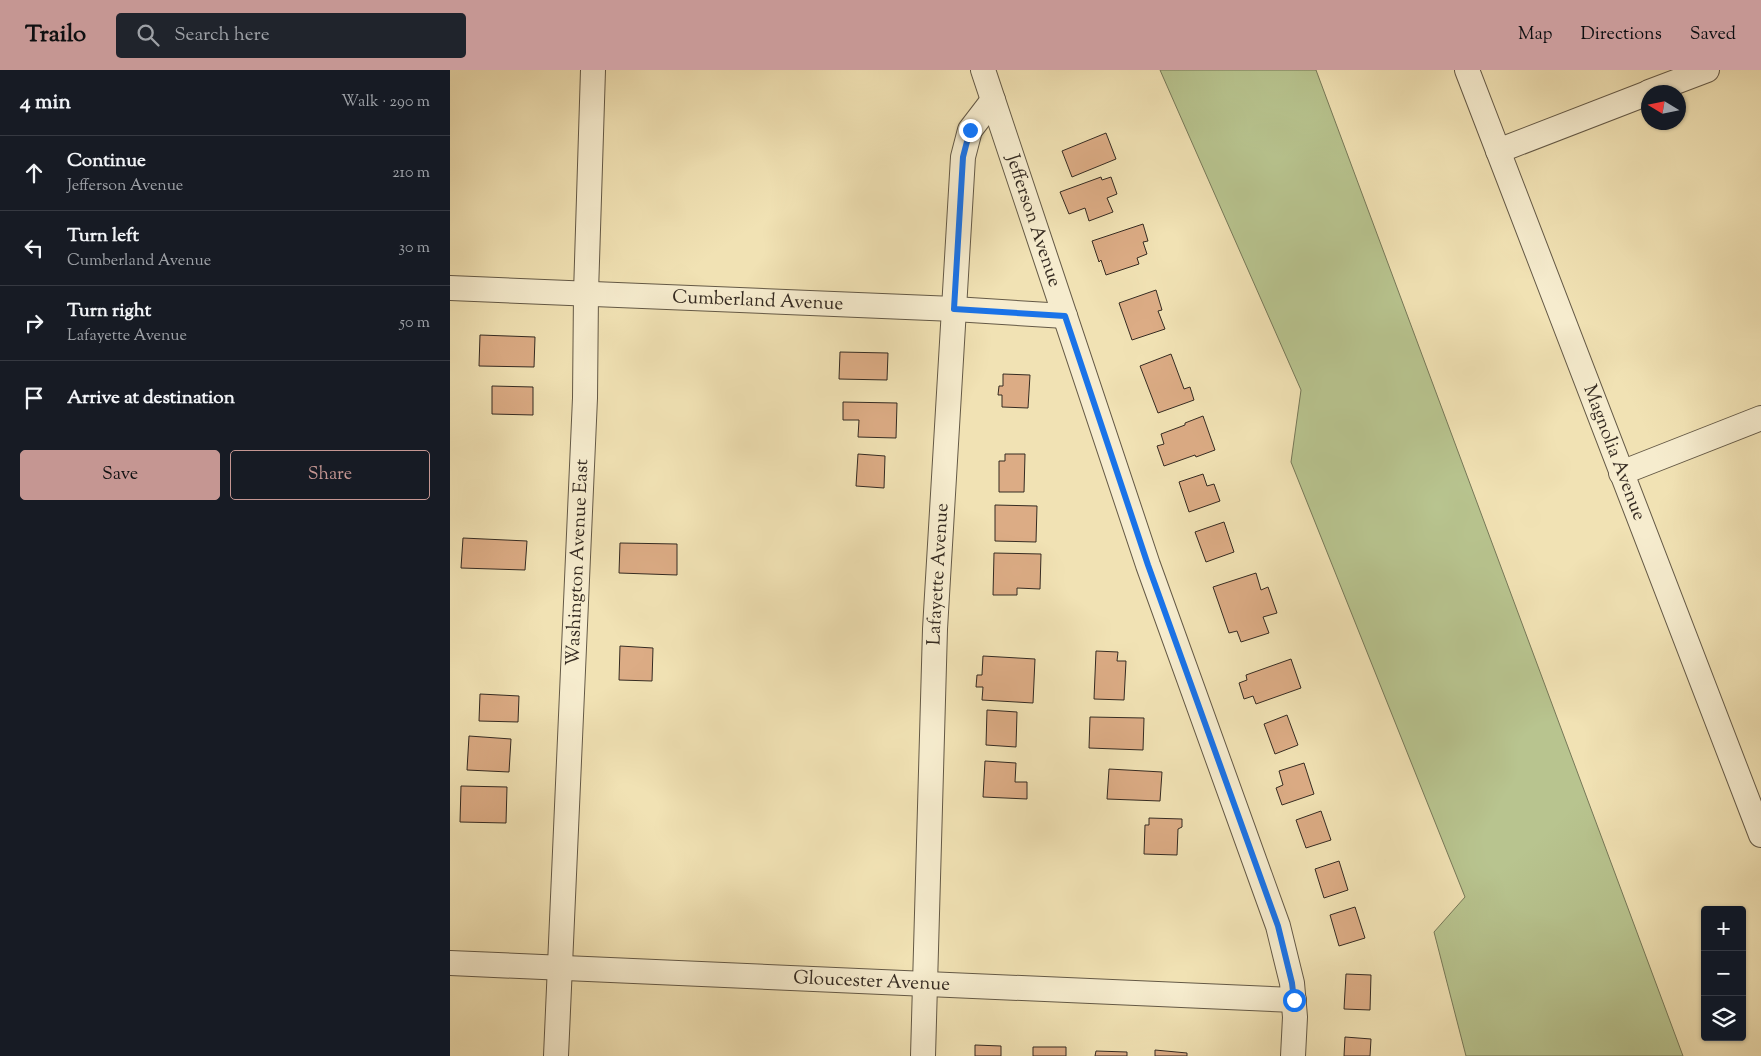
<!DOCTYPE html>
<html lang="en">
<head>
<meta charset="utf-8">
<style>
  :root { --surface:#171b24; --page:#20242c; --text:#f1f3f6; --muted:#9ea1a6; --line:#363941; --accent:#c59692 }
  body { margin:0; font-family:"Sorts Mill Goudy",serif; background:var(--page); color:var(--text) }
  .controls { position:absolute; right:15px; bottom:15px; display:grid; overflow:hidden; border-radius:5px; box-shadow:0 1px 4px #0004 }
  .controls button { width:45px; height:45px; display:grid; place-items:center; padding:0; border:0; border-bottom:1px solid var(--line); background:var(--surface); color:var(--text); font:25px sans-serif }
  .compass { position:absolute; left:1191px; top:15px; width:45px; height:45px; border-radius:50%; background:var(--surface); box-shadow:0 1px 4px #0004; rotate:280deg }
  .stop { position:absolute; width:15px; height:15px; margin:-11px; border:4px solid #1a73e8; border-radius:50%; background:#fff }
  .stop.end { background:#1a73e8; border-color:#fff; box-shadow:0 1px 5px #0008 }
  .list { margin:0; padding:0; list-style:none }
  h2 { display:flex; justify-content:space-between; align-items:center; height:65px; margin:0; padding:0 20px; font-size:21px }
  h2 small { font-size:16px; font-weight:400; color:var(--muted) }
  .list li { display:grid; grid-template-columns:32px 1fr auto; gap:15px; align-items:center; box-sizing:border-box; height:75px; padding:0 20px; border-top:1px solid var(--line) }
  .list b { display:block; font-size:19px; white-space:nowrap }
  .list p { margin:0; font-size:16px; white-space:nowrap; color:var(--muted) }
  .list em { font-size:16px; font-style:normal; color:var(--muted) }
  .actions { display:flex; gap:10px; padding:15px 20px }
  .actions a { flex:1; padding:11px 0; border:1px solid var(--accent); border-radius:5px; text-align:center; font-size:18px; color:var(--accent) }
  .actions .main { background:var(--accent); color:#111 }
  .icon { flex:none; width:28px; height:28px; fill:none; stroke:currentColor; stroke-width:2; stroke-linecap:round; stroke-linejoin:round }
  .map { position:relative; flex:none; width:1311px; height:986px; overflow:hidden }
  header { display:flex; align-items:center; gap:30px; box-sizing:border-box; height:70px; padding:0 25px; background:var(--accent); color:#111 }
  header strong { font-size:24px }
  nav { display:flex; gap:28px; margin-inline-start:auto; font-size:18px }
  .search { width:350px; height:45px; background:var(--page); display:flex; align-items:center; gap:12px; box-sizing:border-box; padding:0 18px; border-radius:5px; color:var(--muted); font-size:19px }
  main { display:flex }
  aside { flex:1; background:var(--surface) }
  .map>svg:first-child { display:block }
  .green { fill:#b8c48f; stroke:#767858 }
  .building { fill:#dcac85; stroke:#352b22 }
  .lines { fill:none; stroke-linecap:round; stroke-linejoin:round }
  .minor-casing { stroke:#645946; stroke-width:26 }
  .minor { stroke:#f6ecce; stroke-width:24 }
  .route { stroke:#1a73e8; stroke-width:6 }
  .labels { text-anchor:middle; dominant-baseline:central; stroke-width:4.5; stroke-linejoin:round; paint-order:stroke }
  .street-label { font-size:19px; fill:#352b22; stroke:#f6ecce }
</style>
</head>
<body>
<header>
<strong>Trailo</strong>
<div class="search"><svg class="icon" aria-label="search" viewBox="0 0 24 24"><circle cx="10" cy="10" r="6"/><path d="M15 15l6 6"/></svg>Search here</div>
<nav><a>Map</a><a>Directions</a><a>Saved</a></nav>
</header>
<main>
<aside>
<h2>4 min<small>Walk · 290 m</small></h2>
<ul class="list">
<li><svg class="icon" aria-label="ahead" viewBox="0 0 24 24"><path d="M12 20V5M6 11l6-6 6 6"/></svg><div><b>Continue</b><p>Jefferson Avenue</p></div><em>210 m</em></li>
<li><svg class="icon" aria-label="left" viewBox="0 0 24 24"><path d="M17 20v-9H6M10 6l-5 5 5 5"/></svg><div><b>Turn left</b><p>Cumberland Avenue</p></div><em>30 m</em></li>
<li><svg class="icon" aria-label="right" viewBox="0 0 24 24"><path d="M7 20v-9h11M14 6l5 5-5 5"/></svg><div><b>Turn right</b><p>Lafayette Avenue</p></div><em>50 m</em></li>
<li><svg class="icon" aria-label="arrive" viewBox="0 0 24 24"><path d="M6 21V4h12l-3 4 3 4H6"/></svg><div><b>Arrive at destination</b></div></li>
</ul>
<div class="actions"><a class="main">Save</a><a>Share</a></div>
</aside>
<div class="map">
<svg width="1311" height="986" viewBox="0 0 1311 986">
  <rect width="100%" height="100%" fill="#f1e2b4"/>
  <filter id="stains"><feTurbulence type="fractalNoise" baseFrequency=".004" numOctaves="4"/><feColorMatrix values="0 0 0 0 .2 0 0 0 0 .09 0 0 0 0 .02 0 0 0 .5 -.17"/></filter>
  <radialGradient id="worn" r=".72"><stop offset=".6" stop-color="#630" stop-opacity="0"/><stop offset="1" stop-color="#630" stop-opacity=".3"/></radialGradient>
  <path class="green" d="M710,0H866L1233,986H1016L984,862L1015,827L841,392L851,320Z"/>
  <path class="building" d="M656,63L666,89L622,107L612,81Z
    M651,107L652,110L661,107L667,124L657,128L663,142L639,151L635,138L619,144L610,122Z
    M693,154L698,171L693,172L697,184L687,188L689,194L656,205L651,190L649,192L642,171Z
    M706,220L712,240L708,241L715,259L682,270L669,233Z
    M30,265L85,267L84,297L29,296Z
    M390,282L438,283L437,310L389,309Z
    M721,284L734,319L740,317L744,330L708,343L690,296Z
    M553,304L580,305L578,338L552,337V325H548L549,316H553Z
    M42,316L83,317V345L42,344Z
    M393,332L447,333L446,368L408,367L409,350H393Z
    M753,346L765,380L746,387L745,385L714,396L707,376L714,374L711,364L735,355V353Z
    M408,384L435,386L434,418L406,416Z
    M555,384H575L574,422H549V391H555Z
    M753,404L757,416L764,414L770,431L739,442L729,412Z
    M545,435L587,436L586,472L545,471Z
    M774,452L784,482L756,492L745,462Z
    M13,468L77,471L75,500L11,498Z
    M170,473L227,474V505L169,503Z
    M544,483L591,484L590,519L567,518V525H543Z
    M806,503L811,520L818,517L827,543L813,547L819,563L791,572L787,561L779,563L763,517Z
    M170,576L203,578L202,611L169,610Z
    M646,581L668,582L667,591H676L674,630L644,629Z
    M533,586L585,589L583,633L532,630L533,617H526L527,605H532Z
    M841,589L851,618L806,634L803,626L794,629L789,613L797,610L796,605Z
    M30,624L69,626L68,652L29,651Z
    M537,640L567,642L566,677L536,675Z
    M837,645L848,675L825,684L814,654Z
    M640,647L694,648L693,680L639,678Z
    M19,666L61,669L59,702L17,700Z
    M535,691L566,693L565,712H577V729L533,727Z
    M854,693L864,724L832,735L826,718L833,715L829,701Z
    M659,699L712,702L710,731L657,729Z
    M11,716L57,717L56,753L10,752Z
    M871,741L881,770L856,778L846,750Z
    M699,748L732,749V757L728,759L727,785L694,784L695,755H699Z
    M889,791L898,820L874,828L865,799Z
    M905,837L915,868L889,876L880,845Z
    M896,904L921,905L920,940L894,939Z
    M895,967L921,969L920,986H894Z
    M525,975L551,976V986H525Z
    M583,977H616V986H583Z
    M705,980L737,983V986H705Z
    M646,981L677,982V986H645Z"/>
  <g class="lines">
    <g class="minor-casing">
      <g id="minor">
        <path id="s1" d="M533,0L698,495L828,856L842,913L845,947L843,986"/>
        <path id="s2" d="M1017,0L1311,765"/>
        <path d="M1199,22L1257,0"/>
        <path d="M1048,81L1198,23"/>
        <path id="s3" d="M0,218L504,239L615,246"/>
        <path d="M1171,403L1311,348"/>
        <path id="s4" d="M0,893L844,930"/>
        <path id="s5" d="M106,986L135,328L136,223L143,0"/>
        <path id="s6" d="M473,986L485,559L513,87L520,60L543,30"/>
      </g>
    </g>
    <use href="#minor" class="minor"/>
  </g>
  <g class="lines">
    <path class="route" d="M520,60L513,87L504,239L615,246L698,495L828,856L842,913L844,930"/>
  </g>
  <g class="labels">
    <g class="street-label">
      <text stroke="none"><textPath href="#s1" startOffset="159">Jefferson Avenue</textPath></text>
      <text stroke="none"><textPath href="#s3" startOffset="308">Cumberland Avenue</textPath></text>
      <text stroke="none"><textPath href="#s2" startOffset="410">Magnolia Avenue</textPath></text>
      <text stroke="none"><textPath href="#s5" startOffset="494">Washington Avenue East</textPath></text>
      <text stroke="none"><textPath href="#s6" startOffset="482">Lafayette Avenue</textPath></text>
      <text stroke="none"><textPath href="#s4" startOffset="422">Gloucester Avenue</textPath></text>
    </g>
  </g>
  <rect width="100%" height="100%" filter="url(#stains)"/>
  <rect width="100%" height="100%" fill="url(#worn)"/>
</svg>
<div class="controls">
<button>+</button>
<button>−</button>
<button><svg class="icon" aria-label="layers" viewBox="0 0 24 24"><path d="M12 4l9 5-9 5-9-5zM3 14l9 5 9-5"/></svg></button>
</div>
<svg class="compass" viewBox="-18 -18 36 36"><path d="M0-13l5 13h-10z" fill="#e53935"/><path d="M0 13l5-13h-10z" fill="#9ea1a6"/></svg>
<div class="stop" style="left:844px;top:930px"></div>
<div class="stop end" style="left:520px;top:60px"></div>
</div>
</main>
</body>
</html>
